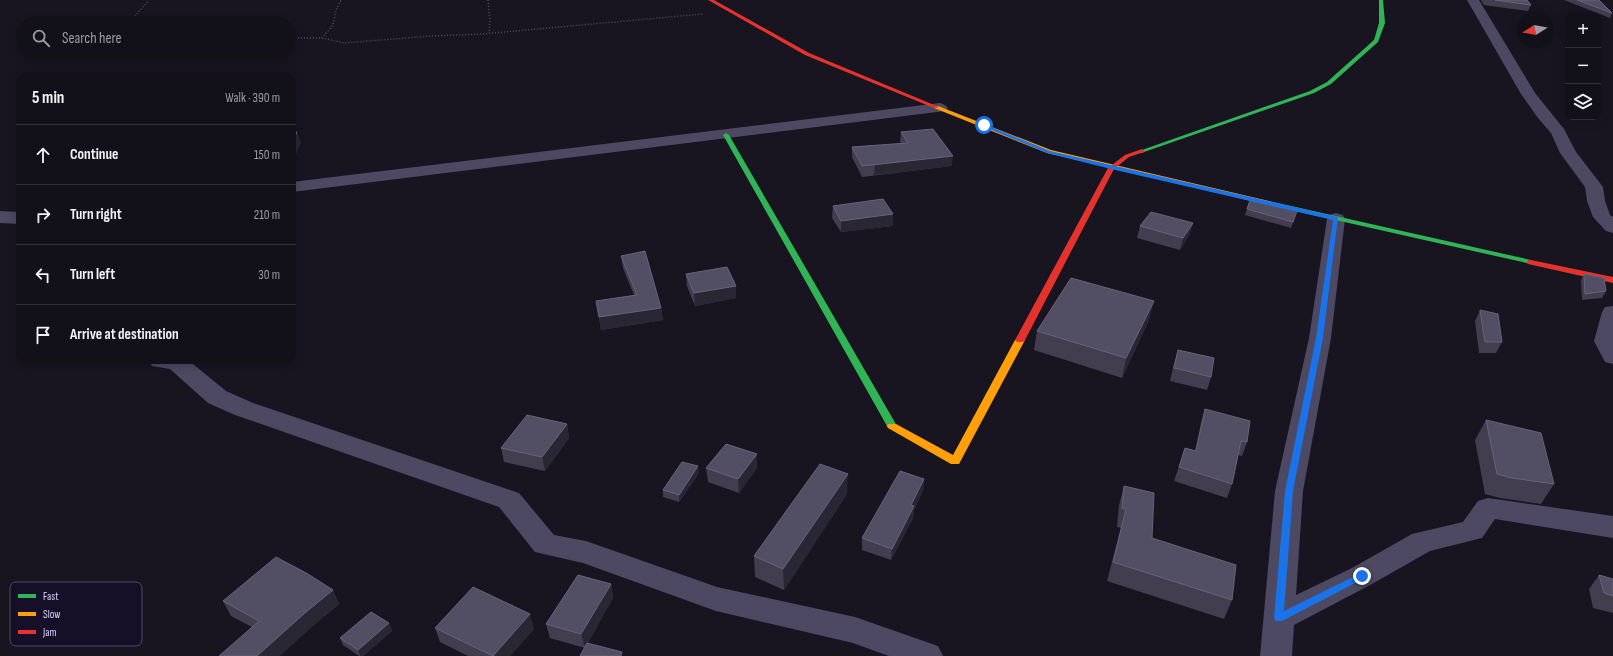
<!DOCTYPE html>
<html lang="en">
<head>
<meta charset="utf-8">
<style>
  :root { --surface:#121019; --page:#1f1e26; --text:#f1f3f6; --muted:#9c9da2; --line:#313038 }
  body { margin:0; font-family:"Sofia Sans Condensed",sans-serif; background:var(--page); color:var(--text) }
  .controls { position:absolute; right:12px; top:12px; display:grid; overflow:hidden; border-radius:8px; box-shadow:0 2px 10px #0003 }
  .controls button { width:36px; height:36px; display:grid; place-items:center; padding:0; border:0; border-bottom:1px solid var(--line); background:var(--surface); color:var(--text); font:20px sans-serif }
  .compass { position:absolute; left:1517px; top:12px; width:36px; height:36px; border-radius:50%; background:var(--surface); box-shadow:0 2px 10px #0003; rotate:259deg }
  .stop { position:absolute; width:12px; height:12px; margin:-9px; border:3px solid #1a73e8; border-radius:50%; background:#fff }
  .stop.end { background:#1a73e8; border-color:#fff; box-shadow:0 1px 4px #0008 }
  .list { margin:0; padding:0; list-style:none }
  h2 { display:flex; justify-content:space-between; align-items:center; height:52px; margin:0; padding:0 16px; font-size:17px }
  h2 small { font-size:13px; font-weight:400; color:var(--muted) }
  .list li { display:grid; grid-template-columns:26px 1fr auto; gap:12px; align-items:center; box-sizing:border-box; height:60px; padding:0 16px; border-top:1px solid var(--line) }
  .list b { display:block; font-size:15px; white-space:nowrap }
  .list em { font-size:13px; font-style:normal; color:var(--muted) }
  .icon { flex:none; width:22px; height:22px; fill:none; stroke:currentColor; stroke-width:2; stroke-linecap:round; stroke-linejoin:round }
  .map { position:relative; flex:none; width:1613px; height:656px; overflow:hidden }
  .search { position:absolute; background:var(--surface); box-shadow:0 2px 10px #0003; left:16px; top:16px; width:280px; height:44px; display:flex; align-items:center; gap:10px; box-sizing:border-box; padding:0 14px; border-radius:22px; color:var(--muted); font-size:15px }
  .panel { position:absolute; background:var(--surface); box-shadow:0 2px 10px #0003; left:16px; top:72px; width:280px; height:292px; border-radius:12px }
  .map>svg:first-child { display:block }
  .lines { fill:none; stroke-linecap:round; stroke-linejoin:round }
  .path { stroke:#485362; stroke-width:1.5; stroke-dasharray:1 2; stroke-linecap:butt }
  .street { fill:#4d4962; fill-rule:evenodd }
  .fast { fill:#30b455; fill-rule:evenodd }
  .slow { fill:#ff9f0a; fill-rule:evenodd }
  .jam { fill:#e5322d; fill-rule:evenodd }
  .wall { fill:#423e50 }
  .shaded-wall { fill:#2a2735 }
  .building { fill:#524e63; stroke:#68637b }
  .route { fill:#1a73e8 }
  .key { fill:#150f27; stroke:#514a68; stroke-width:1 }
  .key-label { font-size:11px; fill:#ddd4ff }
</style>
</head>
<body>
<div class="map">
<svg width="1613" height="656" viewBox="0 0 1613 656">
  <rect width="100%" height="100%" fill="#181521"/>
  <g class="lines">
    <path class="path" d="M488,0L490,21L489,33
      M129,23L149,0
      M289,38H322L344,43L430,36L482,34L703,14
      M322,38L333,25L336,10L341,0"/>
    <path class="street" d="M1467,0H1479L1535,93L1564,129L1576,152L1603,187L1605,201L1610,215L1613,217V233L1606,231L1593,217L1587,201L1585,187L1560,153L1551,133L1538,118L1521,94Z
      M940,103L945,105L948,108L945,111L292,192V182Z
      M0,211L20,212V224L0,223Z
      M1336,213L1343,215L1345,219L1331,338L1303,491L1296,595L1352,568L1412,534L1463,522L1478,501L1488,498L1613,516V538L1495,519L1482,538L1430,551L1372,584L1294,625L1292,656H1260L1275,491L1309,338L1327,219L1329,215Z
      M1613,306V364L1605,362L1594,341L1602,312L1605,307Z
      M149,360H188L226,391L253,403L519,493L554,535L586,541L717,587L855,617L938,646L943,656H889L853,643L716,611L583,563L535,552L499,507L235,415L208,403L170,369L152,366Z"/>
    <path class="fast" d="M1379,0H1383L1385,23L1378,42L1331,84L1314,93L1144,152L1142,153L1139,151L1310,91L1327,82L1374,40L1379,23Z
      M726,133L729,135L897,426L896,428H888L887,426L723,135Z
      M1266,201H1269L1531,260L1535,262L1531,264L1269,205H1266Z"/>
    <path class="slow" d="M934,106H938L1051,150L1269,201L1273,203L1269,205L1047,153L934,108Z
      M1020,337L1025,340L959,464H951L888,428L887,426L888,424H896L953,455L1015,340Z"/>
    <path class="jam" d="M708,0H714L809,53L939,107L934,108L805,55Z
      M1142,149L1145,151L1144,152L1129,157L1114,169L1025,340L1023,342H1017L1015,340L1108,168L1125,155Z
      M1528,260H1531L1613,277V283L1528,264L1527,262Z"/>
  </g>
  <path class="wall" d="M1481,0H1527L1531,5L1528,11L1484,5Z
    M1564,0H1599L1612,13L1610,18Z
    M901,132L952,166L862,177L852,157V147L901,143L900,142Z
    M1250,200L1297,211L1291,228L1245,215Z
    M833,206L893,226L841,232L832,218Z
    M1193,223L1189,235L1180,250L1137,238L1140,226Z
    M621,256L661,308L663,320L601,330L596,301L634,295L623,268Z
    M686,274L736,286V298L695,306L687,286Z
    M1584,274L1606,291L1602,298L1582,300L1581,280Z
    M1480,310L1502,342L1496,353H1479L1475,321Z
    M1149,320L1122,378L1034,350L1037,331Z
    M1178,350L1211,377L1207,390L1170,381L1174,363Z
    M1205,409L1247,442L1242,456L1238,455L1232,484L1227,498L1174,481L1185,448L1195,451L1201,423Z
    M1486,420L1554,484L1541,504L1500,498L1485,494L1475,440Z
    M567,424L569,438L545,471L504,462L501,448Z
    M706,468H757L739,493L708,482Z
    M699,473L679,502L663,497V490Z
    M924,479L923,490L914,510L913,518L891,560L862,550V538Z
    M1124,486L1152,538L1232,600L1224,619L1107,581L1121,528L1117,527L1119,505Z
    M847,494L784,590L755,577L754,556Z
    M1599,575L1613,579V613L1593,608L1589,589Z
    M611,584L613,598L585,648L550,638L546,624Z
    M333,590L339,604L313,626L252,627L231,616L223,601Z
    M389,623L392,631L363,656H359L343,645L340,638Z
    M435,628L534,629L510,656H468L440,642Z"/>
  <path class="shaded-wall" d="M297,132L301,143L294,159H292V144Z
    M953,156L952,166L874,175L875,165Z
    M893,214V226L841,232V221Z
    M1193,223L1189,235L1180,250L1183,238Z
    M736,286V298L695,306L694,293Z
    M1154,301L1149,320L1122,378L1126,358Z
    M661,308L663,320L601,330L599,317Z
    M567,424L569,438L545,471L542,457Z
    M757,454V468L739,493L738,479Z
    M698,466L699,473L679,502V495Z
    M848,474L847,494L784,590L783,569Z
    M924,479L923,490L914,510L913,518L891,560L892,549L911,505Z
    M611,584L613,598L585,648L581,634Z
    M333,590L339,604L313,626L280,656H257L306,612Z
    M530,614L534,629L510,656H493Z
    M389,623L392,631L363,656H360L358,650Z"/>
  <path class="building" d="M1495,0H1527L1531,5Z
    M1577,0H1599L1612,13Z
    M933,129L953,156L862,166L852,147L908,143L901,132Z
    M292,132H297L292,144Z
    M883,199L893,214L841,221L833,206Z
    M1250,200L1297,211L1293,222L1247,209Z
    M1151,212L1193,223L1183,238L1140,226Z
    M645,251L661,308L599,317L596,301L637,295L621,256Z
    M727,267L736,286L694,293L686,274Z
    M1584,274L1604,278L1606,291L1585,294Z
    M1071,278L1154,301L1126,358L1037,331Z
    M1480,310L1498,314L1502,342H1485Z
    M1178,350L1214,358L1211,377L1174,368Z
    M1205,409L1250,421L1247,442L1241,441L1232,484L1179,467L1185,448L1196,451Z
    M527,415L567,424L542,457L501,448Z
    M1486,420L1541,433L1554,484L1512,478L1497,474Z
    M726,444L757,454L738,479L706,468Z
    M682,462L698,466L679,495L663,490Z
    M820,464L848,474L783,569L754,556Z
    M900,471L924,479L911,505L914,506L892,549L862,538Z
    M1124,486L1154,493L1152,538L1236,565L1232,600L1113,562L1126,509L1122,508Z
    M276,557L308,574L333,590L306,612L257,656H219L259,621L223,601Z
    M578,575L611,584L581,634L546,624Z
    M1599,575L1613,579V596L1604,593Z
    M473,587L530,614L493,656L435,628Z
    M371,612L389,623L358,650L340,638Z
    M587,643L622,652L621,656H580Z"/>
  <path class="route" d="M984,124L1050,151L1338,217L1323,338L1293,491L1284,611L1359,574H1365L1366,576L1365,578L1282,621H1276L1274,618L1285,491L1316,338L1333,220L1111,169L1047,153L982,126Z"/>
  <rect x="10" y="582" width="132" height="64" rx="6" class="key"/>
  <rect x="18" y="594" width="18" height="4" fill="#30b455"/>
  <rect x="18" y="612" width="18" height="4" fill="#ff9f0a"/>
  <rect x="18" y="630" width="18" height="4" fill="#e5322d"/>
  <g class="key-label">
    <text x="43" y="600">Fast</text>
    <text x="43" y="618">Slow</text>
    <text x="43" y="636">Jam</text>
  </g>
</svg>
<div class="controls">
<button>+</button>
<button>−</button>
<button><svg class="icon" aria-label="layers" viewBox="0 0 24 24"><path d="M12 4l9 5-9 5-9-5zM3 14l9 5 9-5"/></svg></button>
</div>
<svg class="compass" viewBox="-18 -18 36 36"><path d="M0-13l5 13h-10z" fill="#e53935"/><path d="M0 13l5-13h-10z" fill="#9c9da2"/></svg>
<div class="stop" style="left:984px;top:125px"></div>
<div class="stop end" style="left:1362px;top:576px"></div>
<div class="search"><svg class="icon" aria-label="search" viewBox="0 0 24 24"><circle cx="10" cy="10" r="6"/><path d="M15 15l6 6"/></svg>Search here</div>
<section class="panel">
<h2>5 min<small>Walk · 390 m</small></h2>
<ul class="list">
<li><svg class="icon" aria-label="ahead" viewBox="0 0 24 24"><path d="M12 20V5M6 11l6-6 6 6"/></svg><div><b>Continue</b></div><em>150 m</em></li>
<li><svg class="icon" aria-label="right" viewBox="0 0 24 24"><path d="M7 20v-9h11M14 6l5 5-5 5"/></svg><div><b>Turn right</b></div><em>210 m</em></li>
<li><svg class="icon" aria-label="left" viewBox="0 0 24 24"><path d="M17 20v-9H6M10 6l-5 5 5 5"/></svg><div><b>Turn left</b></div><em>30 m</em></li>
<li><svg class="icon" aria-label="arrive" viewBox="0 0 24 24"><path d="M6 21V4h12l-3 4 3 4H6"/></svg><div><b>Arrive at destination</b></div></li>
</ul>
</section>
</div>
</body>
</html>
